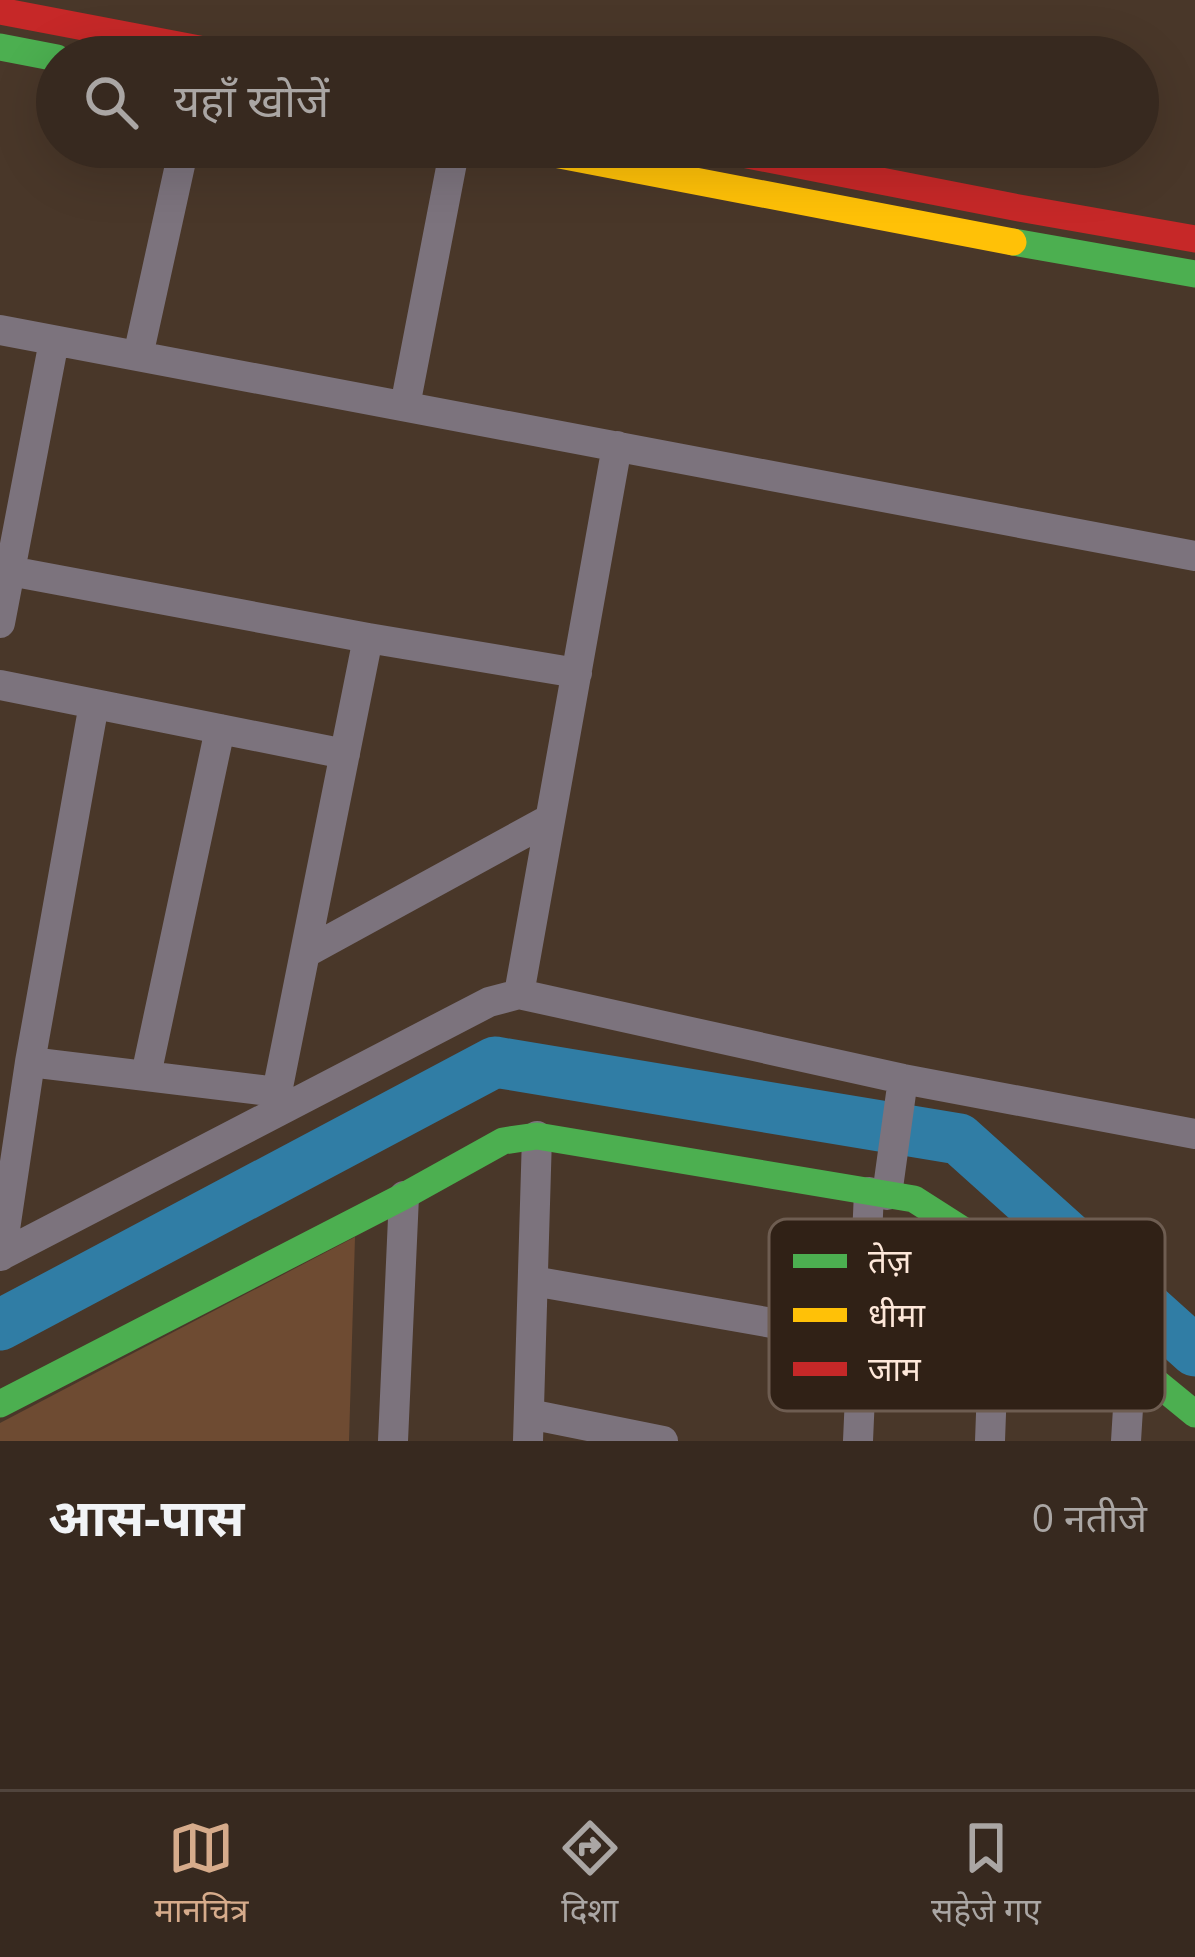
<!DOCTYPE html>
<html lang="hi">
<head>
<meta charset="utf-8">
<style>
  :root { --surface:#37291f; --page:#3e3128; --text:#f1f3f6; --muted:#aaa6a4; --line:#51453d; --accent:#d6ab8b }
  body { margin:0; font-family:"Open Sans","Noto Sans Devanagari",sans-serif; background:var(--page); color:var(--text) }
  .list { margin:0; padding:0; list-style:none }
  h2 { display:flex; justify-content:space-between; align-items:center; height:156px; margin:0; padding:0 48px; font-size:51px }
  h2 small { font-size:39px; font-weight:400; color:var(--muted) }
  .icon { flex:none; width:66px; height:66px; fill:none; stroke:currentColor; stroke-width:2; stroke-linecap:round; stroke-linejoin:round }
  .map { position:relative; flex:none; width:1195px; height:1441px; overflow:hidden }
  .search { position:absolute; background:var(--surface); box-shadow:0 12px 48px #0002; left:36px; right:36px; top:36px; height:132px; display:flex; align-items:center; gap:30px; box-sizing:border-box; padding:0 42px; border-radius:66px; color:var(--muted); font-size:45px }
  .sheet { height:348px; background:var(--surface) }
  nav { display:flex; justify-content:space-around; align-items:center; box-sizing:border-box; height:168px; border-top:3px solid var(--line); background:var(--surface); font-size:33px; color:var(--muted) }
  nav a { display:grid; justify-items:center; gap:6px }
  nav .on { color:var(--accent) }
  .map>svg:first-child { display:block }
  .green { fill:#6e4b32 }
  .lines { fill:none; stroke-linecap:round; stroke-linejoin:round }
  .river { stroke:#307da5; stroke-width:51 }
  .street { stroke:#7c737d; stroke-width:30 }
  .fast { stroke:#4caf50; stroke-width:27 }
  .slow { stroke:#ffc107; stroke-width:27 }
  .jam { stroke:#c62828; stroke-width:27 }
  .key { fill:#302116; stroke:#6e5d51; stroke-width:3 }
  .key-label { font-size:33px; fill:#fee8da }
</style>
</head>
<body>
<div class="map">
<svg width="1195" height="1441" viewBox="0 0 1195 1441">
  <rect width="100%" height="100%" fill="#493729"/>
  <path class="green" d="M355,1237L349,1441H0V1423Z"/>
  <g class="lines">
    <path class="river" d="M0,1325L495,1062L959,1139L1195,1351"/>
    <path class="street" d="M0,330L1195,556
      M138,356L184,147
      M405,406L455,147
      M10,571L368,638L577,673
      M0,623L54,341
      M0,685L345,754
      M305,953L550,819
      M519,994L617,446
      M30,1062L277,1092
      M146,1075L220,729
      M273,1112L368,638
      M887,1195L903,1079
      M0,1256L489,1002L519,994L903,1079L1195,1134
      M1,1256L30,1062L94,704
      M533,1281L863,1339
      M529,1414L663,1441
      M393,1441L404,1196
      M528,1441L537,1136
      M858,1441L869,1192
      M990,1441L997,1252
      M1126,1441L1131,1360"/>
    <path class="fast" d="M0,47L57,58
      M1013,242L1195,274
      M0,1404L404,1196L503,1141L537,1136L914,1199L997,1252L1195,1414"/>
    <path class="slow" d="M518,147L1013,242"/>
    <path class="jam" d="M0,11L241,57
      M707,147L1019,208L1195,239"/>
  </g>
  <rect x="769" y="1219" width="396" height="192" rx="18" class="key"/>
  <rect x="793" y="1254" width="54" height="14" fill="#4caf50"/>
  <rect x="793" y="1308" width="54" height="14" fill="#ffc107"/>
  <rect x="793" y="1362" width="54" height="14" fill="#c62828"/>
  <g class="key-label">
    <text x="868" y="1273">तेज़</text>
    <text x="868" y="1327">धीमा</text>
    <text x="868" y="1381">जाम</text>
  </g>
</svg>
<div class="search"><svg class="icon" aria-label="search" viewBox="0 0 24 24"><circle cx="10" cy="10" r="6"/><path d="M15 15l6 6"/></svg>यहाँ खोजें</div>
</div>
<section class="sheet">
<h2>आस-पास<small>0 नतीजे</small></h2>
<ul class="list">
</ul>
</section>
<nav>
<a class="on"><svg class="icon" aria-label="map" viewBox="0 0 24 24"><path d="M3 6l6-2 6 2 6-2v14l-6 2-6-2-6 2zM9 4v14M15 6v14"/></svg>मानचित्र</a>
<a><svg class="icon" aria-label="directions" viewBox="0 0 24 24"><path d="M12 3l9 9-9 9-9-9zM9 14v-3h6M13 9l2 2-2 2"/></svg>दिशा</a>
<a><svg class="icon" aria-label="saved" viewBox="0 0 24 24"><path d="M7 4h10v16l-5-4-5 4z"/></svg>सहेजे गए</a>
</nav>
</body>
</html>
